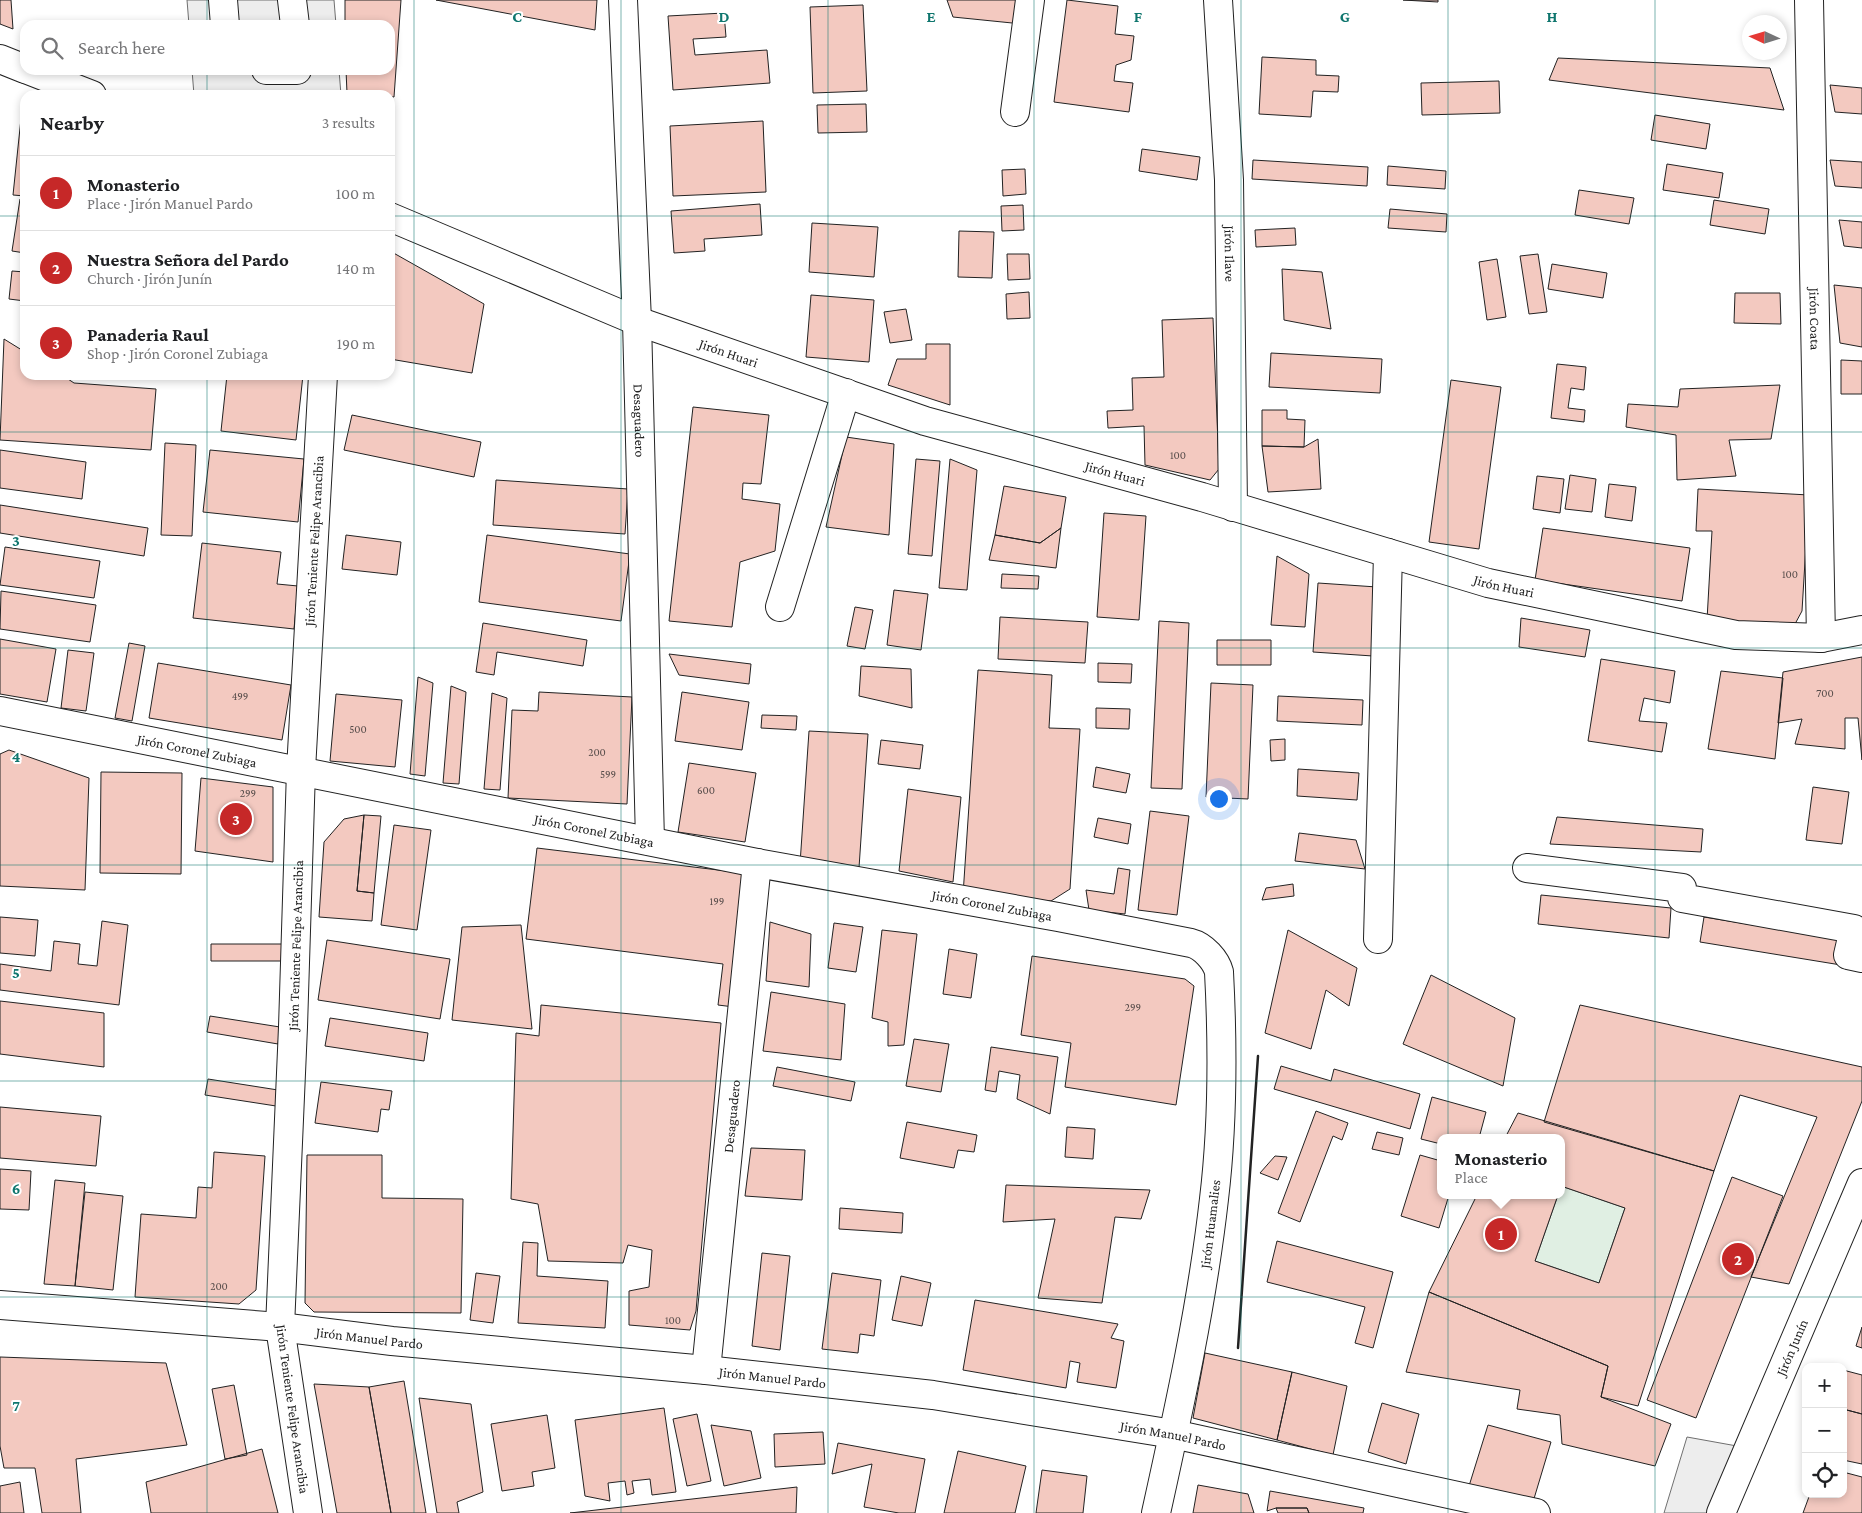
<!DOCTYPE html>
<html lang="en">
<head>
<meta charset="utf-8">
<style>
  :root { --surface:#fff; --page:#f6f6f6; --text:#202124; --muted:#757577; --line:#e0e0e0; --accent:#c62828 }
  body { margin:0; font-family:"Crimson Pro",serif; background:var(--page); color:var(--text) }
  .controls { position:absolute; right:15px; bottom:15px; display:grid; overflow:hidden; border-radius:10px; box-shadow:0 2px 8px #0003 }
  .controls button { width:45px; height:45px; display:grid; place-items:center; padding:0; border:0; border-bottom:1px solid var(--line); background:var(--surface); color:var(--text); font:25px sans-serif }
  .compass { position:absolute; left:1742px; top:15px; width:45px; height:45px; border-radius:50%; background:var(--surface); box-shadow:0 2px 8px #0003; rotate:274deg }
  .you { position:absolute; left:1218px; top:798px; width:18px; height:18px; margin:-12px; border:4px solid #fff; border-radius:50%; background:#1a73e8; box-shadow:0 0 0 8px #1a73e833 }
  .badge { display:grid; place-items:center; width:32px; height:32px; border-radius:50%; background:var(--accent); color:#fff; font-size:16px; font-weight:700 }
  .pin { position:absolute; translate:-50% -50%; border:2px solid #fff; box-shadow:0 1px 5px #0006 }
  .popup { position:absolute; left:1437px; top:1134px; width:128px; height:65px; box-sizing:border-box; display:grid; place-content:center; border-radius:10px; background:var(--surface); filter:drop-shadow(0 1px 4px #0005); font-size:16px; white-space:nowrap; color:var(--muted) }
  .popup b { font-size:19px; color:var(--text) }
  .popup::after { content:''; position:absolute; left:50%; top:100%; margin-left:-10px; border:10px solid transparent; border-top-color:var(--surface) }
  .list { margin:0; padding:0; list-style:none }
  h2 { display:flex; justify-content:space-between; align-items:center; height:65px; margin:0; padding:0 20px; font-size:21px }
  h2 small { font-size:16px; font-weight:400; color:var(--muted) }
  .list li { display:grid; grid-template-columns:32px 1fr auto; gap:15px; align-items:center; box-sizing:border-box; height:75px; padding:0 20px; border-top:1px solid var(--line) }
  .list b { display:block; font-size:19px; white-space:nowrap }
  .list p { margin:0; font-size:16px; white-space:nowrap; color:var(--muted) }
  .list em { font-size:16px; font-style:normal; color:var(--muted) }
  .icon { flex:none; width:28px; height:28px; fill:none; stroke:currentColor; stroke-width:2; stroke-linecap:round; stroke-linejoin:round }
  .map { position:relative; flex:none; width:1862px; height:1513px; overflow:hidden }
  .search { position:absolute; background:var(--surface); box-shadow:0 2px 8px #0003; left:20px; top:20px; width:375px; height:55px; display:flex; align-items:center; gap:12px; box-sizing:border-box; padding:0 18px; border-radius:15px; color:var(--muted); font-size:19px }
  .panel { position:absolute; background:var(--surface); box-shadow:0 2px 8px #0003; left:20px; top:90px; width:375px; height:290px; border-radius:15px }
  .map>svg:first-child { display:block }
  .green { fill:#e0efe3; stroke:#6f6f6f }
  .parking { fill:#ededed; stroke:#6f6f6f }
  .building { fill:#f3c9c0; stroke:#222 }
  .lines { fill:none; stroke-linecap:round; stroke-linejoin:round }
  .minor-casing { stroke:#222; stroke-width:30 }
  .minor { stroke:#fff; stroke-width:28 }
  .wall { stroke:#222; stroke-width:2.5 }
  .grid { fill:none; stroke:#0f766e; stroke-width:1; stroke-opacity:0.55 }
  .labels { text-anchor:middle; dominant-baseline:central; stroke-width:4; stroke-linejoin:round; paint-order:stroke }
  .number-label { font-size:11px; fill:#564c4a }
  .street-label { font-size:14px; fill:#222; stroke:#fff }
  .grid-label { font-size:16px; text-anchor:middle; font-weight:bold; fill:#0f766e; stroke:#fff; stroke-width:4; stroke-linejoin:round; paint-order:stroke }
</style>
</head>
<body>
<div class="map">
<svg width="1862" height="1513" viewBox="0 0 1862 1513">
  <rect width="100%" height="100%" fill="#fff"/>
  <path class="green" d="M1561,1186L1625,1208L1599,1283L1535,1261L1558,1195H1561Z"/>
  <path class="parking" d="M187,0H334L336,25H189Z
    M192,70H339L341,95H194Z
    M1687,1437L1748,1448L1721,1513H1664Z"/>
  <path class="building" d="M0,0H11L13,29L0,24Z
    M345,0H401L394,97L347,93L346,70H390V25H345Z
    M436,0H597L595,30Z
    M947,0H1025L1022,24L953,17Z
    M1067,0L1118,6L1115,34L1134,36L1131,60L1116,65L1114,81L1133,83L1129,112L1054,102Z
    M1403,0H1438V2Z
    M863,5L867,91L813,93L810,7Z
    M724,13L726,37L693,39L695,55L767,50L770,83L673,90L668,16Z
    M1262,57L1316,60V75L1339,76L1338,92L1313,91L1311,117L1259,114Z
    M1558,58L1770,68L1784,110L1549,80Z
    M1499,81L1500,113L1422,115L1421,83Z
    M1830,85L1862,88V114L1835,112Z
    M866,104L867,132L818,133L817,105Z
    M25,108V196L13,195L22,109Z
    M1655,115L1710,124L1706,149L1651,140Z
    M763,121L766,192L673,196L670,126Z
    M1142,149L1200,157L1197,180L1139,171Z
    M1253,160L1368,167L1367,186L1252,179Z
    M1830,160L1862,162V188L1835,186Z
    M1667,164L1723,173L1719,198L1663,190Z
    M1388,166L1446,171L1445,189L1387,185Z
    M1025,169L1026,194L1003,196L1002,170Z
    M1579,190L1634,198L1629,224L1575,215Z
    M20,199L25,200V253L12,251Z
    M1714,200L1769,209L1765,234L1710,225Z
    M760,204L762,235L704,239L705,251L674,253L671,211Z
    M1023,205L1024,230L1002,231L1001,206Z
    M1390,209L1447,214L1446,232L1388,228Z
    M1839,220L1862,222V248L1844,246Z
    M812,223L878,227L874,277L809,272Z
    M1295,228L1296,245L1256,247L1255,230Z
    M959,231L994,232L992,278L958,277Z
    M390,251L484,304L472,373L390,359Z
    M1007,254H1029L1030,279L1008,280Z
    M1538,254L1547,312L1529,314L1520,256Z
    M1497,259L1506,317L1487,320L1479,262Z
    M1552,264L1607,273L1603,298L1548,289Z
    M1282,269L1322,272L1331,329L1284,320Z
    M12,271L25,272V301L9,299Z
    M1834,285L1862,288V347L1840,343Z
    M1029,292L1030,318L1007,319L1006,294Z
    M1735,293H1780L1781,324L1734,323Z
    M811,295L874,300L869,362L806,357Z
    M906,309L912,340L890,343L884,312Z
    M1213,318L1219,469L1210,480L1145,465L1144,426L1108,428L1107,411L1133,410L1132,378L1164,377L1162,320Z
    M4,339L25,352V375H62L74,383L156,389L151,450L0,440Z
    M926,344H950V405L888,385L897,359H926Z
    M1271,353L1382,359L1380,393L1269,387Z
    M1841,360L1862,361V394H1841Z
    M1557,364L1586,367L1584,390L1571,388L1568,408L1585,410L1584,422L1551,418Z
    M227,375H303L296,440L221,431Z
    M1451,380L1501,387L1479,549L1429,542Z
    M1780,385L1771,439L1729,440L1736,476L1677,480L1676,435L1626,427L1628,404L1678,407L1680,389Z
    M693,407L769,415L761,484L743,483L742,499L780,504L775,551L740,562L732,627L669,621Z
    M1262,410H1287V419L1305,420L1304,447L1262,446Z
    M352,415L481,442L474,477L344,450Z
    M846,437L894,444L889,535L826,527Z
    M1318,439L1321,489L1268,492L1262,446L1304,447Z
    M165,443L196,445L192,536L161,535Z
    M0,450L86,462L82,499L0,488Z
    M210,450L304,459L298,522L203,512Z
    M916,459L940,461L932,556L908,554Z
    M950,459L977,470L967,590L939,588Z
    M1570,475L1596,479L1592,512L1565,509Z
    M1537,476L1564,479L1560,513L1533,509Z
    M496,480L628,489L625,534L493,525Z
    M1609,484L1636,487L1632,521L1605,517Z
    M1004,486L1066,497L1061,528L1040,543L995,535Z
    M1698,489L1809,495L1802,611L1795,624L1707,620L1712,531H1696Z
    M0,505L148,528L144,556L0,533Z
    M1104,513L1146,516L1139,620L1097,617Z
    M1061,528L1056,568L989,560L995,535L1040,543Z
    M1543,528L1690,548L1682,601L1535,580Z
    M346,535L401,542L397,575L342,569Z
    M487,535L630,554L621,621L479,602Z
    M202,543L281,552L277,584L298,586L294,629L193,618Z
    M5,547L100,561L94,598L0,585Z
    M1277,556L1309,574L1305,627L1271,625Z
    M1002,574L1039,576L1038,589L1001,588Z
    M1318,583L1377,587L1373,656L1313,652Z
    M894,590L928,594L921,650L887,645Z
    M1,591L96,605L90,642L0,629Z
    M855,607L873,610L865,649L847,646Z
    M1000,617L1088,622L1085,663L998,659Z
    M1521,618L1590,630L1585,657L1519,647Z
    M1159,621L1189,623L1182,789L1151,788Z
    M483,623L587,640L583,666L497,652L494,675L476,672Z
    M0,639L56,649L47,702L0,694Z
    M1217,640H1271V665H1217Z
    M129,643L145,646L132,721L115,718Z
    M68,650L94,653L86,711L61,708Z
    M669,654L751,664L749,684L679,675Z
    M1862,657V760L1858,718H1845V749L1795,744L1802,719L1778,723L1783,672Z
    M1601,659L1675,671L1670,703L1644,698L1639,721L1667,723L1662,752L1588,741Z
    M158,663L291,685L282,740L149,718Z
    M1098,663L1132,664L1131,683L1098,682Z
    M861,666L911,669L912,708L859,696Z
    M978,670L1052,675L1049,728L1080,729L1070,889L1051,901L963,895Z
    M1721,671L1783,678L1775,759L1708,749Z
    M418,677L433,683L425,776L410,774Z
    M1211,683L1253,685L1248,799L1206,797Z
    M451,686L466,692L459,784L443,783Z
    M539,692L632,697L627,804L508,798L512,710L538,711Z
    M682,692L749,702L742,750L675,741Z
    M492,693L507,698L500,790L484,789Z
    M336,694L402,700L395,767L330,761Z
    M1278,696L1363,700L1362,725L1277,721Z
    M1096,708L1130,709L1129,729L1096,728Z
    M762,715L797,716L796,730L761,728Z
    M809,731L868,734L859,868L800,864Z
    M1285,739V760L1271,761L1270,740Z
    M881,740L923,745L920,769L878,764Z
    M9,750L89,778L85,890L0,886V754Z
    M689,763L756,773L745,842L678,832Z
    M1096,767L1130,774L1126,793L1093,787Z
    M1298,769L1359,773L1357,800L1297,796Z
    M101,772L182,773L181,874L100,873Z
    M201,778L273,787V862L195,851Z
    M1813,787L1849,792L1842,844L1806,840Z
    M908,789L961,797L953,882L899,871Z
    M1150,811L1189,816L1177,915L1138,910Z
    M364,815L357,891L374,893L372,921L319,917L324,842L344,819Z
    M364,815L381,816L374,893L357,891Z
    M1557,817L1703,829L1701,852L1550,844Z
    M1098,818L1131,824L1128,844L1094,837Z
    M394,825L431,830L417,930L381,925Z
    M1299,833L1356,840L1365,869L1295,861Z
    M537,848L751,874L734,1007L718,1005L723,964L526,939Z
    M1118,868L1130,870L1125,914L1089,910L1086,890L1114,894Z
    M1293,884L1294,896L1262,900L1266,888Z
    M1541,895L1671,908L1669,938L1538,924Z
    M0,917L38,920L35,956L0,953Z
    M1704,917L1846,940L1841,965L1700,942Z
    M102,921L128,925L119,1005L0,990V964L51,971L54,941L80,944L78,964L97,966Z
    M770,922L811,934L809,987L766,981Z
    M834,923L863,927L856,972L828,968Z
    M521,925L532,1029L452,1020L462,927Z
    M882,930L917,934L904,1045L888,1046V1022L872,1018Z
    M1288,930L1357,968L1349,1006L1326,990L1311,1049L1265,1033Z
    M327,940L450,959L440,1019L318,1000Z
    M211,944H283V961H211Z
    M949,949L977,954L971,998L943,994Z
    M1032,956L1185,979L1194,986L1176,1105L1065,1087L1071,1043L1021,1035Z
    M1431,975L1515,1018L1503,1086L1403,1044Z
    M771,992L845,1004L841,1060L763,1051Z
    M0,1001L104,1013V1067L0,1054Z
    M541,1005L721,1023L696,1311L690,1330L629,1325V1291L649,1287L652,1250L628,1245L623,1263L548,1261L538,1204L511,1199L516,1033L539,1036Z
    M1580,1005L1862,1067V1101L1789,1284L1751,1277L1817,1117L1740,1095L1714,1171L1544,1122Z
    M210,1016L280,1027L278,1044L207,1032Z
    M330,1018L428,1033L424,1061L325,1046Z
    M914,1039L949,1044L941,1092L906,1086Z
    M991,1047L1058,1057L1050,1114L1017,1099L1020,1075L999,1071L996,1092L985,1090Z
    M1281,1066L1331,1081L1334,1069L1420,1094L1410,1129L1274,1089Z
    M777,1067L855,1082L851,1101L773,1086Z
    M208,1079L278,1090L276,1106L205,1095Z
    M321,1082L392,1091L389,1110L381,1109L378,1132L315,1123Z
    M1432,1097L1486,1112L1479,1138H1441V1144L1421,1139Z
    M0,1107L101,1116L96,1166L0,1158Z
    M1316,1111L1348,1123L1342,1140L1333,1136L1300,1222L1278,1213Z
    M1518,1113L1714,1171L1638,1406L1601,1397L1608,1366L1429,1292L1477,1195H1558L1535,1261L1599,1283L1625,1208L1561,1186V1138H1505Z
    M907,1122L977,1135L974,1152L958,1150L954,1168L900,1158Z
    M1067,1127L1095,1129L1093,1159L1065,1157Z
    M1377,1132L1403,1138L1399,1155L1372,1149Z
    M751,1148L805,1150L802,1200L745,1196Z
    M214,1152L265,1156L256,1290L239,1304L135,1297L141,1214L196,1218L198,1187L212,1188Z
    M307,1155H382V1198L463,1199L461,1313L314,1312L305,1303Z
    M1420,1155L1441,1161V1195H1449L1439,1228L1401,1216Z
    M1275,1156L1287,1157L1278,1180L1260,1173Z
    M0,1169L31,1171L29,1210L0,1209Z
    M1732,1177L1783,1196L1696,1418L1647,1400Z
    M55,1180L85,1183L75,1286L44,1284Z
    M1006,1185L1150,1190L1141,1219L1115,1217L1102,1303L1038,1298L1055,1219L1003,1222Z
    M85,1192L123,1196L113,1290L75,1286Z
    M840,1208L903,1213L902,1233L839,1229Z
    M1277,1241L1393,1272L1373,1348L1355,1343L1365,1307L1267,1282Z
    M523,1242L538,1243L537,1276L608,1281L605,1328L518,1323Z
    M762,1253L790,1256L780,1350L752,1346Z
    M476,1273L500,1276L493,1323L470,1320Z
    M832,1273L881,1280L874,1336L860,1334L858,1353L822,1349Z
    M901,1276L931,1283L922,1326L892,1320Z
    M1429,1292L1608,1366L1601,1397L1671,1424L1655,1466L1562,1444L1560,1415L1517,1409L1520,1390L1406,1372Z
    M975,1300L1118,1324L1111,1338L1124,1341L1116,1388L1077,1382L1080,1363L1070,1361L1066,1388L963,1370Z
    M1862,1327V1348L1856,1346Z
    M1205,1353L1292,1372L1277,1440L1193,1418Z
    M0,1357L166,1363L187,1445L76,1459L81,1513H42L35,1468H4L0,1446Z
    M1843,1370L1862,1375V1414L1843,1409Z
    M1292,1372L1347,1386L1333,1455L1277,1440Z
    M404,1381L426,1513H391L369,1387Z
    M314,1384L369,1387L391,1513H337Z
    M234,1385L247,1455L225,1459L212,1389Z
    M419,1398L471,1404L483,1492L457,1502L459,1513H437Z
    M1382,1403L1419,1414L1406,1464L1368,1452Z
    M664,1408L676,1492L652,1495L650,1479L632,1481L634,1493L627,1495L625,1481L608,1483L610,1501L585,1496L575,1420Z
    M1843,1409L1862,1414V1464L1843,1460Z
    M697,1414L711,1481L687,1486L673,1419Z
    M547,1415L555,1468L532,1472L534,1486L502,1491L491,1424Z
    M711,1425L751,1431L761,1478L724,1486Z
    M1488,1425L1551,1442L1533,1502L1469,1486Z
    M823,1432L825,1464L775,1467L774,1434Z
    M838,1443L925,1459L915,1513H899L864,1507L872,1464L832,1474Z
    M262,1449L278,1513H151L146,1482Z
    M958,1451L1026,1466L1015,1513H944Z
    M1042,1470L1087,1476L1083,1513H1036Z
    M1843,1472L1862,1477V1513H1803L1810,1494H1843Z
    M20,1482L24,1513H0V1486Z
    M1198,1485L1248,1494L1254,1513H1193Z
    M797,1487L796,1513H570Z
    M1270,1491L1364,1508L1363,1513H1309L1307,1508H1276L1267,1511Z
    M1276,1508H1307L1309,1513H1278Z"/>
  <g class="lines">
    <g class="minor-casing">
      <g id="minor">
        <path d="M223,0L225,25"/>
        <path d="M292,0L295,25"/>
        <path id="s1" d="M623,0L637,321L650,841"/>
        <path id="s2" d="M1218,0L1229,180L1233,507"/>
        <path id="s3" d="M1809,0L1821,638"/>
        <path d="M0,59L25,69"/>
        <path d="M28,70L92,95"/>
        <path d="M266,70H297"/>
        <path d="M1015,112L1030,0"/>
        <path id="s4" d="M390,217L637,321L925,421L1202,497L1488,583L1736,635L1821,638L1862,630"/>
        <path d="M780,607L846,393"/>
        <path id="s5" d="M0,711L757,863L1058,917L1191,943C1203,946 1216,960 1219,972C1223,1048 1223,1124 1214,1199C1202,1305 1179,1409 1156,1513"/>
        <path d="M1527,868L1682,888V898L1854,929L1848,955L1862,958"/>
        <path d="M1378,939L1388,553"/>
        <path id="s6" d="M0,1305L280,1327L392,1341L706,1370L933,1395L1173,1434L1536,1513"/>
        <path id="s7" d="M706,1370L757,863"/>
        <path id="s8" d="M308,1513L280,1327L293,1027L301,770L323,375"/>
        <path id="s9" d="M1721,1513L1862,1183"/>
      </g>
    </g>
    <use href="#minor" class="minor"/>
    <path class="wall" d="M1238,1348L1258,1056"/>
  </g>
  <path class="grid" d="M207,0V25M414,0V1513M621,0V1513M828,0V1513M1034,0V1513M1241,0V1513M1448,0V1513M1655,0V1513M207,70V95M0,216H25M390,216H1862M207,375V1513M0,432H1862M0,648H1862M0,865H1862M0,1081H1862M0,1297H1862"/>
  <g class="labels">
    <g class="number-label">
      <text x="1178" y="455">100</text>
      <text x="1790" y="574">100</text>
      <text x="1825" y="693">700</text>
      <text x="240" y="696">499</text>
      <text x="358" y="729">500</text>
      <text x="597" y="752">200</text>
      <text x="608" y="774">599</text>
      <text x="706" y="790">600</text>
      <text x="248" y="793">299</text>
      <text x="717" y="901">199</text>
      <text x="1133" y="1007">299</text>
      <text x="219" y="1286">200</text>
      <text x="673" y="1320">100</text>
    </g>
    <g class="street-label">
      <text stroke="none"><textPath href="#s2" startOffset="254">Jirón Ilave</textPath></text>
      <text stroke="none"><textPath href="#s3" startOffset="319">Jirón Coata</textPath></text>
      <text stroke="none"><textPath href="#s4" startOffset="365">Jirón Huari</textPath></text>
      <text stroke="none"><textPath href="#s1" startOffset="421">Desaguadero</textPath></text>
      <text stroke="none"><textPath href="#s4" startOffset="770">Jirón Huari</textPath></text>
      <text stroke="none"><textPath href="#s8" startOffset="975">Jirón Teniente Felipe Arancibia</textPath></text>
      <text stroke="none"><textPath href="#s4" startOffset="1175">Jirón Huari</textPath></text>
      <text stroke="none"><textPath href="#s5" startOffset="201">Jirón Coronel Zubiaga</textPath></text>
      <text stroke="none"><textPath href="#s5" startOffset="606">Jirón Coronel Zubiaga</textPath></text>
      <text stroke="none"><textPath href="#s5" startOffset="1011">Jirón Coronel Zubiaga</textPath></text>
      <text stroke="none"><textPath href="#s8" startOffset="570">Jirón Teniente Felipe Arancibia</textPath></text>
      <text stroke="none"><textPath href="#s7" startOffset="255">Desaguadero</textPath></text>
      <text transform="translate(1210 1224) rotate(-83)">Jirón Huamalies</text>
      <text stroke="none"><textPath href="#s6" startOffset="371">Jirón Manuel Pardo</textPath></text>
      <text stroke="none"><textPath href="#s9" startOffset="180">Jirón Junín</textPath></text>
      <text stroke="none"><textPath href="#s6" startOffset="776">Jirón Manuel Pardo</textPath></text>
      <text transform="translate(293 1409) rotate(82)">Jirón Teniente Felipe Arancibia</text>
      <text stroke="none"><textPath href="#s6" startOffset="1181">Jirón Manuel Pardo</textPath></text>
    </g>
  </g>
  <g class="grid-label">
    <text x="517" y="22">C</text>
    <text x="724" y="22">D</text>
    <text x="931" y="22">E</text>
    <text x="1138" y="22">F</text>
    <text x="1345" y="22">G</text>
    <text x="1552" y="22">H</text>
    <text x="16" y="546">3</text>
    <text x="16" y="762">4</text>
    <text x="16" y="978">5</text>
    <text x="16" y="1194">6</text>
    <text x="16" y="1411">7</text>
  </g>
</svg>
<div class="controls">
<button>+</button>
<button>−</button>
<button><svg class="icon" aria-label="locate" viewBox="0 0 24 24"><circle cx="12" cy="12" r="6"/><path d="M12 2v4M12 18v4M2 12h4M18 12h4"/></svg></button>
</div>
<svg class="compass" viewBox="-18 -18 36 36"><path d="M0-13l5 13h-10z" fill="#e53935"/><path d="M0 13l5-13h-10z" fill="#757577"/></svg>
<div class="you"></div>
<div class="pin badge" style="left:1501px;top:1234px">1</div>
<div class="popup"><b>Monasterio</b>Place</div>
<div class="pin badge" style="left:1738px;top:1259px">2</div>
<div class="pin badge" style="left:236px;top:819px">3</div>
<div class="search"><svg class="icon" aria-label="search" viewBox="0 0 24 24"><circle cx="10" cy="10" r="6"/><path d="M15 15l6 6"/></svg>Search here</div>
<section class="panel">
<h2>Nearby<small>3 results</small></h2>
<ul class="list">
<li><span class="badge">1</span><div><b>Monasterio</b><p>Place · Jirón Manuel Pardo</p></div><em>100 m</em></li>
<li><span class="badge">2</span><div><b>Nuestra Señora del Pardo</b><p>Church · Jirón Junín</p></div><em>140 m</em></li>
<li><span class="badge">3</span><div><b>Panaderia Raul</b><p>Shop · Jirón Coronel Zubiaga</p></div><em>190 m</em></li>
</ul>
</section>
</div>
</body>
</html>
